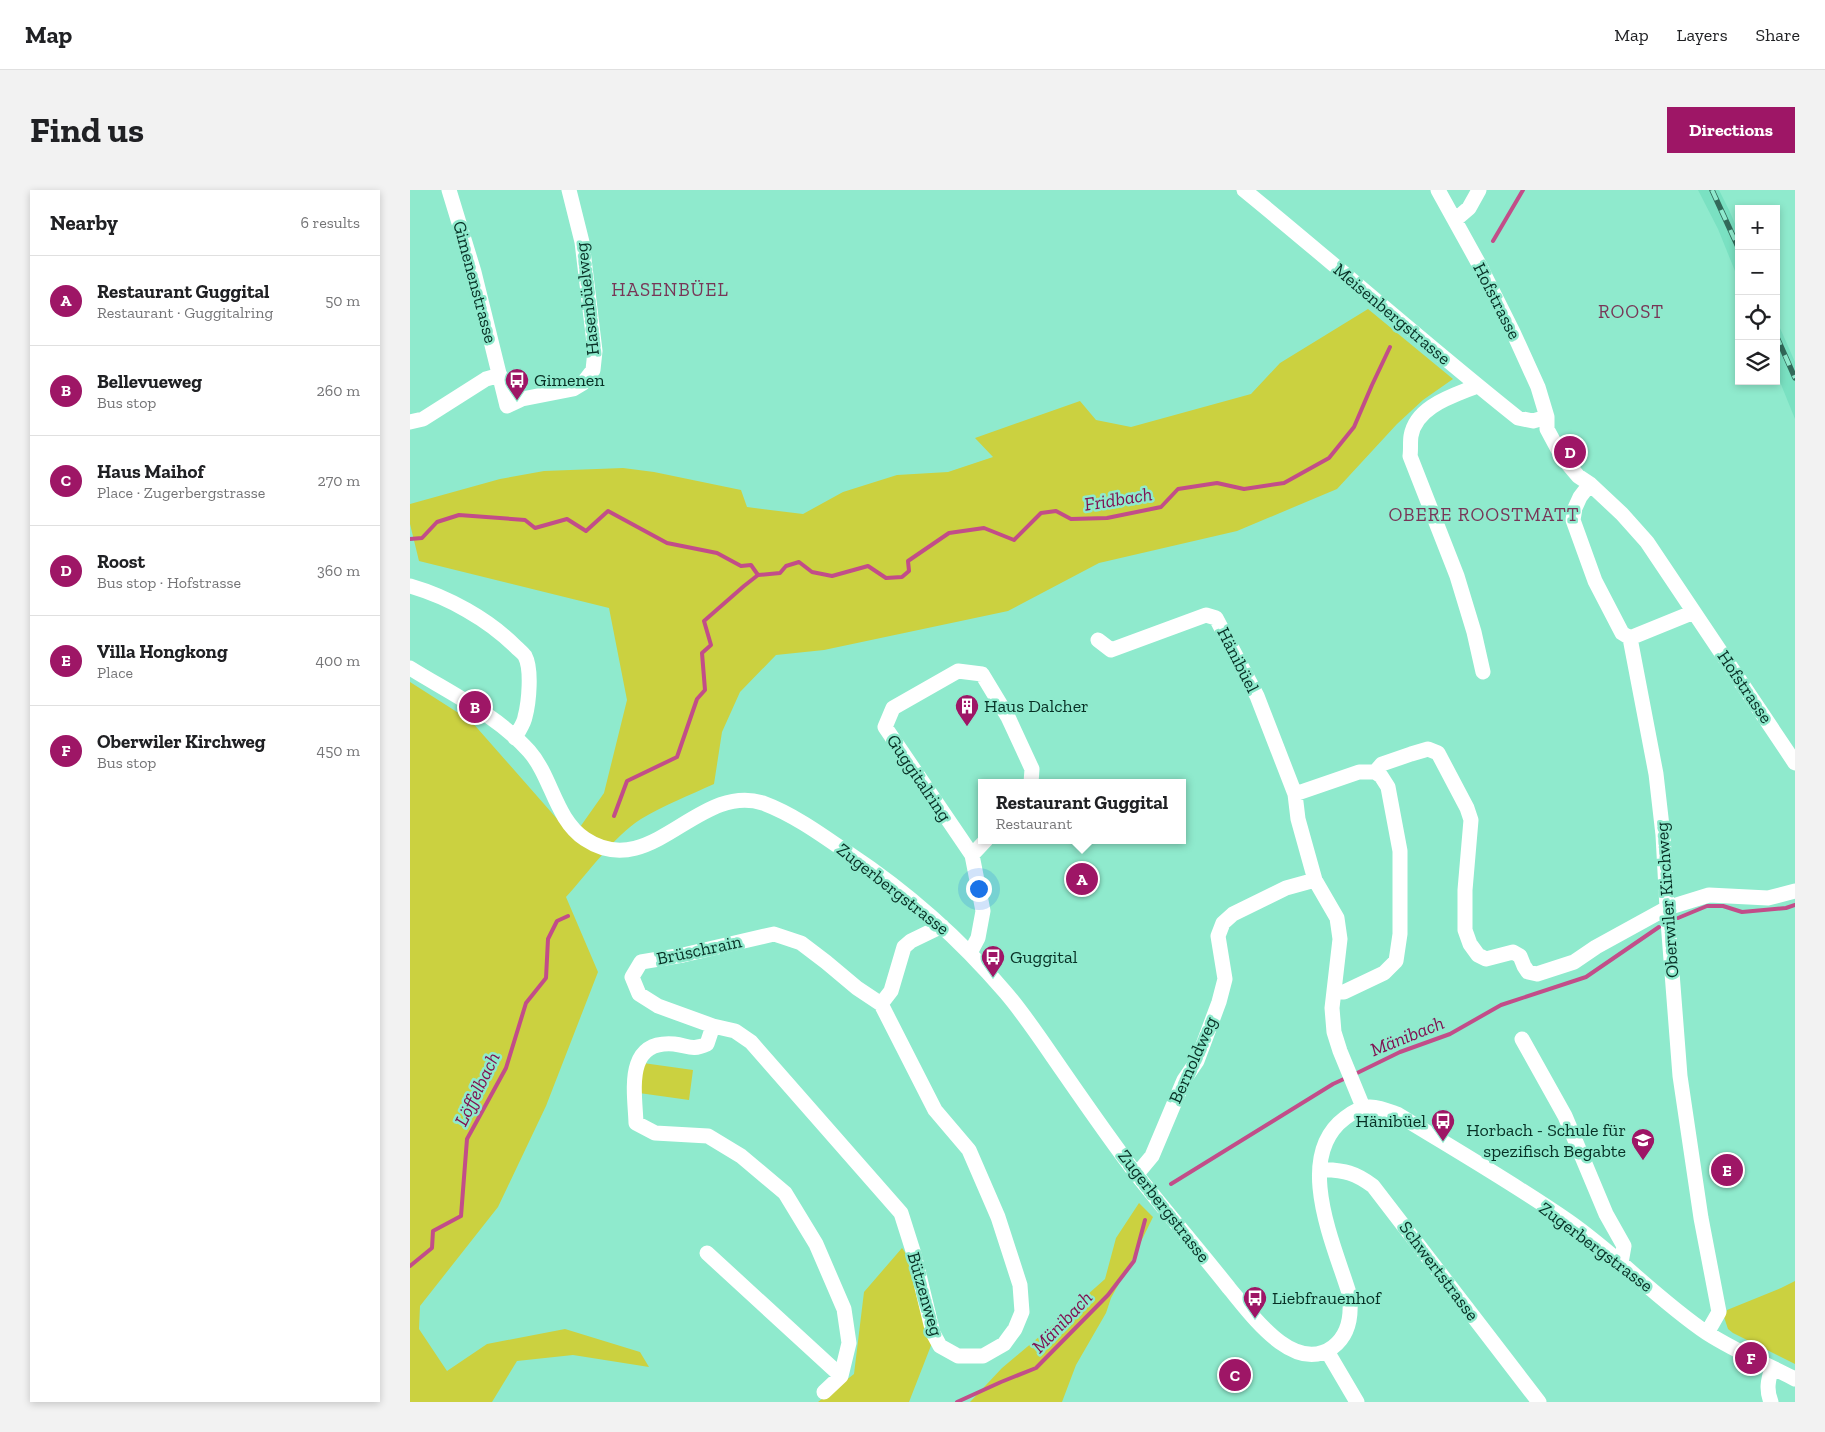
<!DOCTYPE html>
<html lang="en">
<head>
<meta charset="utf-8">
<style>
  :root { --surface:#fff; --page:#f2f2f2; --text:#202124; --muted:#757577; --line:#e0e0e0; --accent:#9e1666 }
  body { margin:0; font-family:"Zilla Slab",serif; background:var(--page); color:var(--text) }
  .controls { position:absolute; right:15px; top:15px; display:grid; overflow:hidden; border-radius:0px; box-shadow:0 2px 8px #0003 }
  .controls button { width:45px; height:45px; display:grid; place-items:center; padding:0; border:0; border-bottom:1px solid var(--line); background:var(--surface); color:var(--text); font:25px sans-serif }
  .you { position:absolute; left:568px; top:698px; width:18px; height:18px; margin:-12px; border:4px solid #fff; border-radius:50%; background:#1a73e8; box-shadow:0 0 0 8px #1a73e833 }
  .badge { display:grid; place-items:center; width:32px; height:32px; border-radius:50%; background:var(--accent); color:#fff; font-size:16px; font-weight:700 }
  .pin { position:absolute; translate:-50% -50%; border:2px solid #fff; box-shadow:0 1px 5px #0006 }
  .popup { position:absolute; left:568px; top:589px; width:208px; height:65px; box-sizing:border-box; display:grid; place-content:center; border-radius:0px; background:var(--surface); filter:drop-shadow(0 1px 4px #0005); font-size:16px; white-space:nowrap; color:var(--muted) }
  .popup b { font-size:19px; color:var(--text) }
  .popup::after { content:''; position:absolute; left:50%; top:100%; margin-left:-10px; border:10px solid transparent; border-top-color:var(--surface) }
  .list { margin:0; padding:0; list-style:none }
  h2 { display:flex; justify-content:space-between; align-items:center; height:65px; margin:0; padding:0 20px; font-size:21px }
  h2 small { font-size:16px; font-weight:400; color:var(--muted) }
  .list li { display:grid; grid-template-columns:32px 1fr auto; gap:15px; align-items:center; box-sizing:border-box; height:90px; padding:0 20px; border-top:1px solid var(--line) }
  .list b { display:block; font-size:19px; white-space:nowrap }
  .list p { margin:0; font-size:16px; white-space:nowrap; color:var(--muted) }
  .list em { font-size:16px; font-style:normal; color:var(--muted) }
  .icon { flex:none; width:28px; height:28px; fill:none; stroke:currentColor; stroke-width:2; stroke-linecap:round; stroke-linejoin:round }
  .map { position:relative; flex:none; width:1385px; height:1212px; overflow:hidden; border-radius:0px }
  header { display:flex; align-items:center; gap:30px; box-sizing:border-box; height:70px; padding:0 25px; background:var(--surface); border-bottom:1px solid var(--line) }
  header strong { font-size:24px }
  nav { display:flex; gap:28px; margin-inline-start:auto; font-size:18px }
  .intro { display:flex; align-items:center; justify-content:space-between; box-sizing:border-box; height:120px; padding:0 30px }
  h1 { margin:0; font-size:35px }
  .button { padding:12px 22px; border-radius:0px; background:var(--accent); color:#fff; font-size:18px; font-weight:700 }
  main { display:flex; gap:30px; padding:0 30px }
  aside { flex:1; background:var(--surface); border-radius:0px; box-shadow:0 2px 8px #0003 }
  .map>svg:first-child { display:block }
  .built { fill:#7ae1c2 }
  .green { fill:#cbd140 }
  .lines { fill:none; stroke-linecap:round; stroke-linejoin:round }
  .stream { stroke:#c24d89; stroke-width:4 }
  .minor { stroke:#fff; stroke-width:15 }
  .rail-casing { stroke:#326a5a; stroke-width:5.5 }
  .rail { stroke:#8feacd; stroke-width:4; stroke-dasharray:11; stroke-linecap:butt }
  .labels { text-anchor:middle; dominant-baseline:central; stroke-width:5; stroke-linejoin:round; paint-order:stroke }
  .street-label { font-size:18px; fill:#073025; stroke:#8feacd }
  .poi-label { font-size:18px; fill:#073025; stroke:#8feacd; text-anchor:start }
  .neighbourhood-label { font-size:19px; letter-spacing:1px; fill:#783657; stroke:#8feacd }
  .water-label { font-size:19px; font-style:italic; fill:#801151; stroke:#8feacd }
</style>
</head>
<body>
<header>
<strong>Map</strong>
<nav><a>Map</a><a>Layers</a><a>Share</a></nav>
</header>
<div class="intro"><h1>Find us</h1><a class="button">Directions</a></div>
<main>
<aside>
<h2>Nearby<small>6 results</small></h2>
<ul class="list">
<li><span class="badge">A</span><div><b>Restaurant Guggital</b><p>Restaurant · Guggitalring</p></div><em>50 m</em></li>
<li><span class="badge">B</span><div><b>Bellevueweg</b><p>Bus stop</p></div><em>260 m</em></li>
<li><span class="badge">C</span><div><b>Haus Maihof</b><p>Place · Zugerbergstrasse</p></div><em>270 m</em></li>
<li><span class="badge">D</span><div><b>Roost</b><p>Bus stop · Hofstrasse</p></div><em>360 m</em></li>
<li><span class="badge">E</span><div><b>Villa Hongkong</b><p>Place</p></div><em>400 m</em></li>
<li><span class="badge">F</span><div><b>Oberwiler Kirchweg</b><p>Bus stop</p></div><em>450 m</em></li>
</ul>
</aside>
<div class="map">
<svg width="1385" height="1212" viewBox="0 0 1385 1212">
  <rect width="100%" height="100%" fill="#8feacd"/>
  <path class="built" d="M1288,0H1309L1319,20L1329,43V91L1308,39Z
    M1366,129L1385,172V229L1366,182Z"/>
  <path class="green" d="M958,119L1043,189L1013,210L987,234L927,299L827,341L689,373L598,421L414,460L366,465L330,502L312,542L304,594C280,605 254,615 231,629C203,647 179,682 156,707L188,782L136,916L88,1017L10,1116L9,1139L37,1181L77,1154L155,1139L230,1162L239,1177L163,1165L107,1171L82,1212H0V492L61,531L163,647L194,603L217,510L199,418L9,371L0,334V314L90,289L134,281L213,278L244,282L331,300L337,317L393,324L433,302L487,285L538,282L583,267L565,248L670,211L686,230L721,237L841,204L870,173Z
    M233,873L283,880L279,910L229,903Z
    M729,1013L743,1027L723,1068L701,1108L696,1123L666,1175L652,1212H560L592,1178L649,1130L695,1089L706,1048Z
    M492,1058L512,1087L522,1153L499,1212H408L444,1184L454,1102Z
    M1385,1091V1174L1323,1143L1318,1139L1314,1127L1317,1120L1371,1098Z"/>
  <g class="lines">
    <path class="stream" d="M1083,51L1113,0
      M0,349L12,348L27,332L49,325L115,330L125,338L157,329L176,341L198,321L257,353L307,363L331,376L341,375L348,385
      M204,626L217,591L267,567L287,509L295,500L292,463L301,455L294,431L334,396L348,385L370,383L376,376L389,372L402,382L422,386L458,376L476,388L492,387L499,381L498,371L539,343L574,338L604,350L631,323L646,321L661,329L697,328L751,317L768,299L807,293L834,299L874,293L919,268L944,237L962,195L980,157
      M1268,728L1297,716H1313L1332,722L1376,718L1385,715
      M943,885L990,862L1040,844L1091,815L1176,787L1249,737
      M761,994L923,894L936,888
      M0,1076L22,1058L23,1041L51,1026L57,949L96,878L116,813L136,788L138,749L147,731L158,726
      M547,1212L591,1192L626,1178L698,1105L724,1071L735,1030"/>
    <path class="minor" d="M39,0L64,82L97,216L112,209L163,199L173,193L183,180L185,161L172,52L159,0
      M834,0C926,75 1015,154 1108,228L1123,231L1137,227
      M1028,0L1070,76L1103,142L1128,197L1137,227V239L1152,267L1168,286L1180,294L1212,324L1237,352L1385,573
      M1045,30L1059,18L1069,0
      M1067,196C1043,206 1006,216 1001,246C1000,252 1001,260 1000,266L1047,386L1064,442L1073,482
      M0,232L13,229L76,189L90,185
      M1180,294L1170,307L1165,318L1163,330L1185,391L1212,443L1220,448L1246,584L1253,645L1257,718L1270,886L1291,1028L1309,1122L1297,1143
      M0,396C38,407 78,429 106,457C109,460 113,463 115,466C122,479 119,512 115,527C114,534 108,541 105,548
      M1220,448L1284,422
      M688,450L701,460L796,425L806,428L847,506L885,604L888,629L905,690L927,728L930,749L922,818L924,842L930,861L953,917
      M0,478C40,503 87,525 119,561C142,587 145,629 175,649C241,693 288,592 353,613C383,624 412,645 438,663C497,702 550,749 596,803C613,823 628,845 643,867C670,906 698,947 727,985C757,1023 789,1060 819,1098C840,1123 884,1186 923,1157C940,1144 942,1123 939,1103C924,1054 883,967 935,928C956,912 964,916 987,924C1044,959 1103,993 1158,1031C1207,1065 1248,1110 1297,1143C1325,1161 1356,1174 1385,1189
      M965,582L972,574L1001,564L1018,559L1028,563L1057,618L1061,630L1055,700V740L1060,754L1068,765L1076,769L1103,762L1110,766L1114,776L1118,782L1127,784L1164,772L1186,757L1257,718L1299,705L1358,708L1385,701
      M885,604L949,582H965L971,586L978,597L990,661V744L986,771L974,783L934,802H924
      M562,665L576,650
      M560,763L568,748L573,721L562,665L475,537L483,518L548,481L572,484L598,527L622,579L621,593
      M471,814L481,801L494,757L501,751L532,736
      M303,836L325,841L341,852L491,1023L504,1064L523,1143L530,1156L548,1166H573L594,1154L605,1139L612,1122L610,1095L588,1027L559,960L525,920L471,814L447,798L416,772L391,753L364,744L273,765L231,772L222,787L229,804L248,816L303,836L297,854C282,861 279,856 264,854C214,850 225,902 226,933L245,943L298,946L331,966L375,1003L406,1054L434,1119L439,1153L431,1186L414,1202
      M1112,849L1155,926L1196,1024L1214,1056L1211,1073
      M910,979C934,981 943,981 963,996L1129,1212
      M727,984L742,966L774,890L787,871L809,812L815,789L808,746L813,733L823,724L876,698L905,690
      M297,1063L431,1186
      M917,1161L947,1212
      M1361,1212C1356,1200 1358,1190 1362,1178"/>
    <g class="rail-casing">
      <path id="rail" d="M1302,0L1329,59
        M1366,145L1385,188"/>
    </g>
    <use href="#rail" class="rail"/>
  </g>
  <defs>
    <g id="bus-pin" transform="scale(1.25)"><path d="M0 17L-7.5 6A9.5 9.5 0 1 1 7.5 6Z" fill="#9e1666" stroke="#8feacd"/><path d="M-5-6H5V4H4V6H2V4H-2V6H-4V4H-5ZM-3.5-4V0h7V-4ZM-3.5 1.2v1.5H-2V1.2ZM2 1.2v1.5H3.5V1.2Z" fill="#fff"/></g>
    <g id="building-pin" transform="scale(1.25)"><path d="M0 17L-7.5 6A9.5 9.5 0 1 1 7.5 6Z" fill="#9e1666" stroke="#8feacd"/><path d="M-4-6H4V6H1V3H-1V6H-4ZM-2.5-4.3h1.7v1.8h-1.7ZM.8-4.3h1.7v1.8H.8ZM-2.5-1h1.7V.8h-1.7ZM.8-1h1.7V.8H.8Z" fill="#fff"/></g>
    <g id="school-pin" transform="scale(1.25)"><path d="M0 17L-7.5 6A9.5 9.5 0 1 1 7.5 6Z" fill="#9e1666" stroke="#8feacd"/><path d="M0-5L7-2L0 1L-7-2ZM-4 1L0 2.5L4 1V4Q0 6-4 4Z" fill="#fff"/></g>
  </defs>
  <g fill-rule="evenodd">
    <use href="#bus-pin" x="107" y="190"/>
    <use href="#building-pin" x="557" y="516"/>
    <use href="#bus-pin" x="583" y="767"/>
    <use href="#bus-pin" x="1033" y="931"/>
    <use href="#school-pin" x="1233" y="950"/>
    <use href="#bus-pin" x="845" y="1108"/>
  </g>
  <g class="labels">
    <g class="street-label">
      <text transform="translate(65 92) rotate(75)">Gimenenstrasse</text>
      <text transform="translate(177 109) rotate(-96)">Hasenbüelweg</text>
      <text transform="translate(1087 111) rotate(63)">Hofstrasse</text>
      <text transform="translate(982 124) rotate(40)">Meisenbergstrasse</text>
      <text transform="translate(828 470) rotate(63)">Hänibüel</text>
      <text transform="translate(1335 497) rotate(56)">Hofstrasse</text>
      <text transform="translate(509 588) rotate(56)">Guggitalring</text>
      <text transform="translate(483 699) rotate(38)">Zugerbergstrasse</text>
      <text transform="translate(1257 710) rotate(-94)">Oberwiler Kirchweg</text>
      <text transform="translate(289 760) rotate(-12)">Brüschrain</text>
      <text transform="translate(783 870) rotate(-66)">Bernoldweg</text>
      <text transform="translate(754 1016) rotate(52)">Zugerbergstrasse</text>
      <text transform="translate(1186 1057) rotate(37)">Zugerbergstrasse</text>
      <text transform="translate(1029 1081) rotate(53)">Schwertstrasse</text>
      <text transform="translate(515 1104) rotate(74)">Bützenweg</text>
    </g>
    <g class="poi-label">
      <text x="124" y="190">Gimenen</text>
      <text x="574" y="516">Haus Dalcher</text>
      <text x="600" y="767">Guggital</text>
      <text x="1016" y="931" text-anchor="end">Hänibüel</text>
      <text x="1216" y="940" text-anchor="end">Horbach - Schule für<tspan x="1216" dy="21">spezifisch Begabte</tspan></text>
      <text x="862" y="1108">Liebfrauenhof</text>
    </g>
    <g class="neighbourhood-label">
      <text x="260" y="99">HASENBÜEL</text>
      <text x="1221" y="121">ROOST</text>
      <text x="1074" y="324">OBERE ROOSTMATT</text>
    </g>
    <g class="water-label">
      <text transform="translate(708 309) rotate(-9)">Fridbach</text>
      <text transform="translate(997 846) rotate(-22)">Mänibach</text>
      <text transform="translate(67 899) rotate(-64)">Löffelbach</text>
      <text transform="translate(652 1132) rotate(-46)">Mänibach</text>
    </g>
  </g>
</svg>
<div class="controls">
<button>+</button>
<button>−</button>
<button><svg class="icon" aria-label="locate" viewBox="0 0 24 24"><circle cx="12" cy="12" r="6"/><path d="M12 2v4M12 18v4M2 12h4M18 12h4"/></svg></button>
<button><svg class="icon" aria-label="layers" viewBox="0 0 24 24"><path d="M12 4l9 5-9 5-9-5zM3 14l9 5 9-5"/></svg></button>
</div>
<div class="you"></div>
<div class="pin badge" style="left:672px;top:689px">A</div>
<div class="popup"><b>Restaurant Guggital</b>Restaurant</div>
<div class="pin badge" style="left:65px;top:517px">B</div>
<div class="pin badge" style="left:825px;top:1185px">C</div>
<div class="pin badge" style="left:1160px;top:262px">D</div>
<div class="pin badge" style="left:1317px;top:980px">E</div>
<div class="pin badge" style="left:1341px;top:1168px">F</div>
</div>
</main>
</body>
</html>
